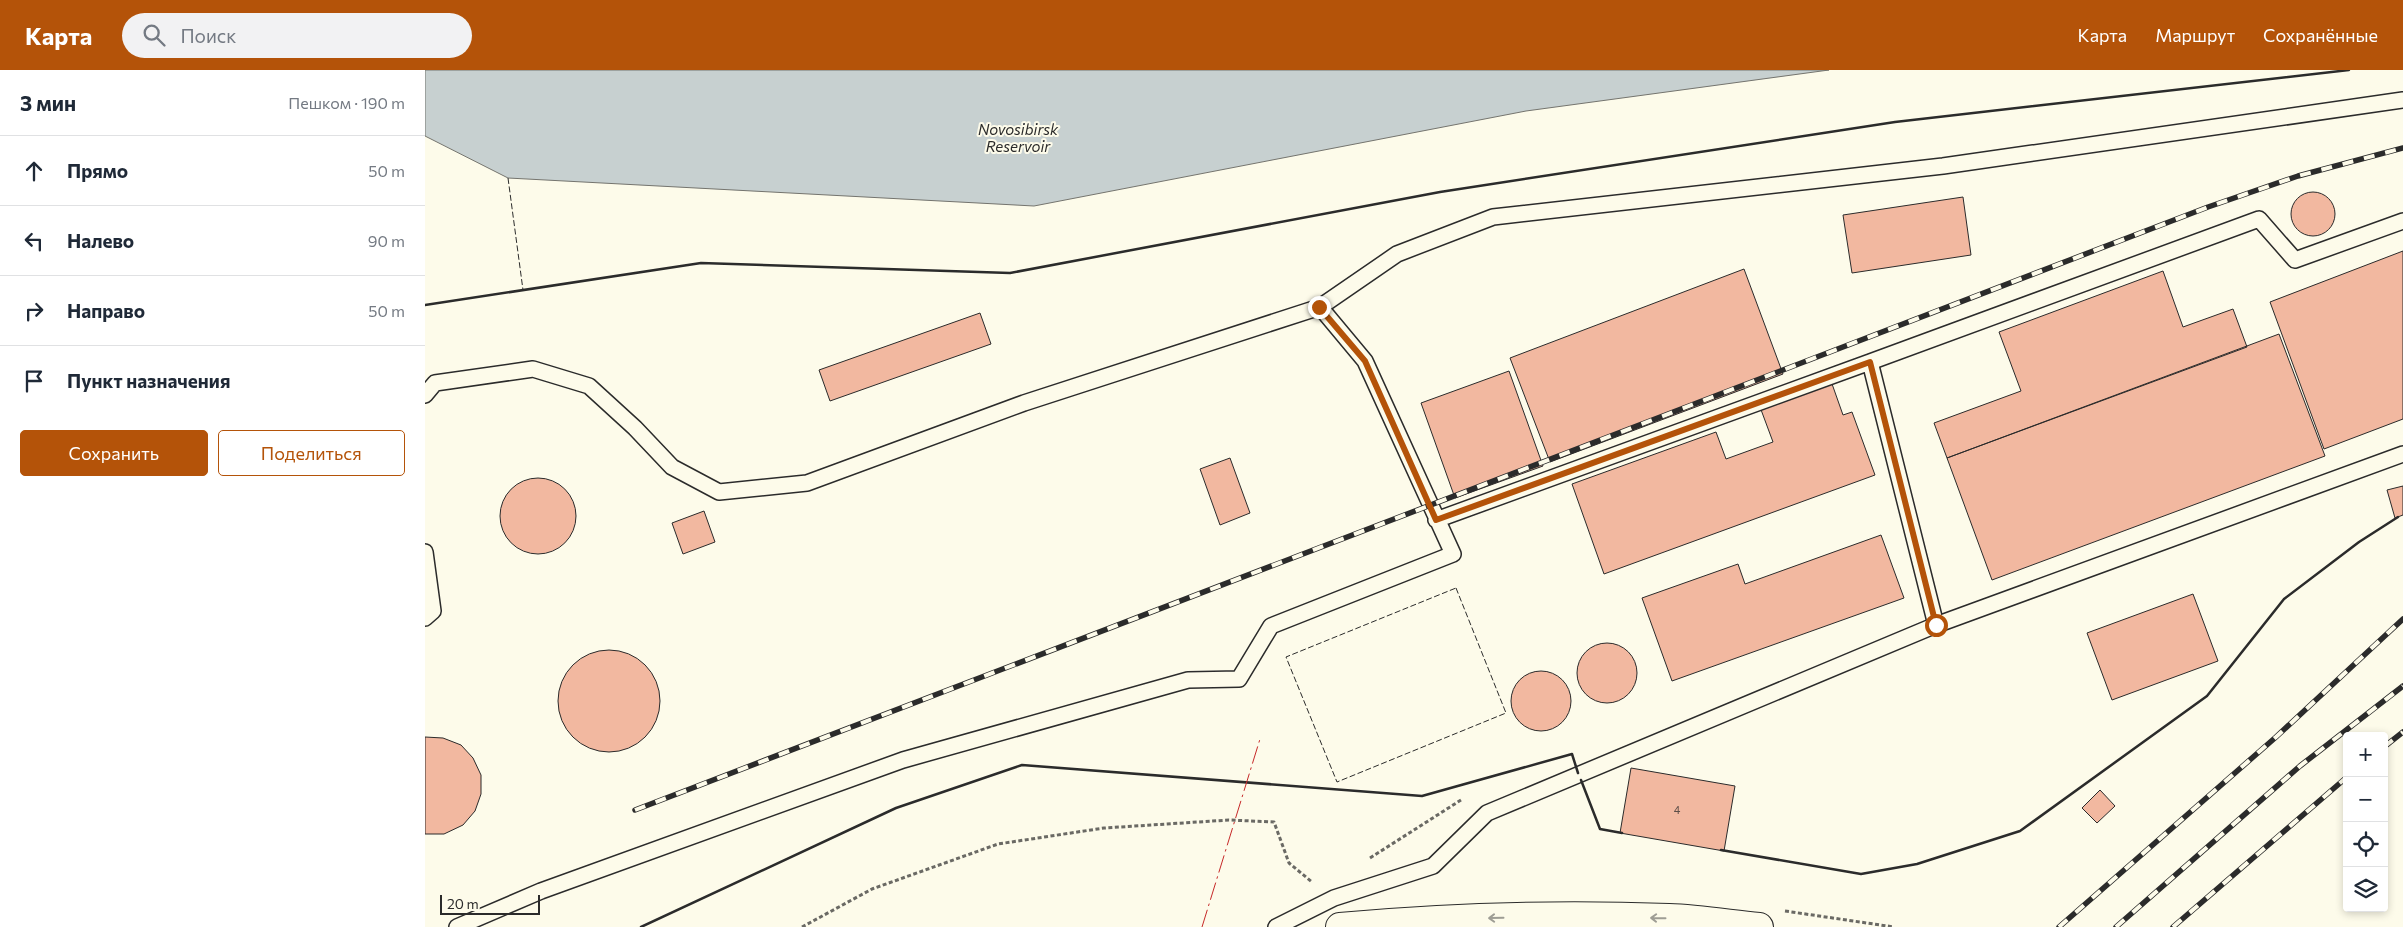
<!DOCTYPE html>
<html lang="ru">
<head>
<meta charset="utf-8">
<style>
  :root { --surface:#fff; --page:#f2f2f3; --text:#1f2937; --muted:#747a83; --line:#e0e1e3; --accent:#b45309 }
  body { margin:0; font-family:Commissioner,sans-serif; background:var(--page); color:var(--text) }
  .controls { position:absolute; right:15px; bottom:15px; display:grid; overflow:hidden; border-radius:5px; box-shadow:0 2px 8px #0003 }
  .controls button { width:45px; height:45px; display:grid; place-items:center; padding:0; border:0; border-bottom:1px solid var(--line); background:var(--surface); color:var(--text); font:25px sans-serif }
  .scale { position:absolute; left:15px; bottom:12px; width:100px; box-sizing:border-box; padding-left:5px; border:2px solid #2b2b2b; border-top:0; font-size:14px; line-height:18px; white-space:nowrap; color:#2b2b2b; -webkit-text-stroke:4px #fdfbea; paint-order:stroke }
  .stop { position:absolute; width:15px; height:15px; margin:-11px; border:4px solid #b45309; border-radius:50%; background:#fff }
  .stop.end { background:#b45309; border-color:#fff; box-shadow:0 1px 5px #0008 }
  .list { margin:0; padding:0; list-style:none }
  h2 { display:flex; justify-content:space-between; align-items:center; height:65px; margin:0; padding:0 20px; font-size:21px }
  h2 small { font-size:16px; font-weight:400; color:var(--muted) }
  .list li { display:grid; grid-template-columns:32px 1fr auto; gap:15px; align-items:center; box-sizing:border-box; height:70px; padding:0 20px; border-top:1px solid var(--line) }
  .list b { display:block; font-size:19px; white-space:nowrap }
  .list em { font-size:16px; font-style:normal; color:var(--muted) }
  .actions { display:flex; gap:10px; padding:15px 20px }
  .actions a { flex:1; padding:11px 0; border:1px solid var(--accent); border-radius:5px; text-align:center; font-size:18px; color:var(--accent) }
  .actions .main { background:var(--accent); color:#fff }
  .icon { flex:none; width:28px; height:28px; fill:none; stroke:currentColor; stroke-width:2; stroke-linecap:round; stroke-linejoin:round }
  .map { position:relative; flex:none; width:1978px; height:857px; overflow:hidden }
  header { display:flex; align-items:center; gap:30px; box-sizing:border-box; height:70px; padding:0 25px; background:var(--accent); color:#fff }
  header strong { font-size:24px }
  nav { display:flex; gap:28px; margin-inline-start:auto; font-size:18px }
  .search { width:350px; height:45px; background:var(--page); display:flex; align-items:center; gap:12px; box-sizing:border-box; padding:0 18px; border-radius:28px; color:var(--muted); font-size:19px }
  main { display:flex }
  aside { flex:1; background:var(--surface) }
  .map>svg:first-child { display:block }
  .water { fill:#c7d0d0; stroke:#74746e }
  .building { fill:#f2b8a0; stroke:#2b2b2b }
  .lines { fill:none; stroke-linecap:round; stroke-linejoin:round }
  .lane-casing { stroke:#2b2b2b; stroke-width:18 }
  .highway-casing { stroke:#2b2b2b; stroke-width:30 }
  .path { stroke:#6a6964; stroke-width:3; stroke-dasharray:4 2.5; stroke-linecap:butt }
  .lane { stroke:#fdfbea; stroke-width:15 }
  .highway { stroke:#fdfbea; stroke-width:28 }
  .rail-casing { stroke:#2b2b2b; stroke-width:5.5 }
  .rail { stroke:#fdfbea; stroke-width:4; stroke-dasharray:11; stroke-linecap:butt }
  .fence { stroke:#2b2b2b; stroke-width:1; stroke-dasharray:6 2.5; stroke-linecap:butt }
  .wall { stroke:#2b2b2b; stroke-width:2.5 }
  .power { stroke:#c62828; stroke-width:1; stroke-dasharray:18 4 2.5 4; stroke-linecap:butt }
  .oneway { stroke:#9e9d94 }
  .route { stroke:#b45309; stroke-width:6 }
  .labels { text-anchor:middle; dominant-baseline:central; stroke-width:4; stroke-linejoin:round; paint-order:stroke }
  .number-label { font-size:11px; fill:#5d4e48 }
  .water-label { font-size:15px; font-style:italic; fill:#2b2b2b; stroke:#fdfbea }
</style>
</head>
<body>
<header>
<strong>Карта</strong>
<div class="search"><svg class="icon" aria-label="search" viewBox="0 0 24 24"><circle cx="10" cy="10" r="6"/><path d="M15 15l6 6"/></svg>Поиск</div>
<nav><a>Карта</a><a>Маршрут</a><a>Сохранённые</a></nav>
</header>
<main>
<aside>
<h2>3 мин<small>Пешком · 190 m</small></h2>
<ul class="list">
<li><svg class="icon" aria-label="ahead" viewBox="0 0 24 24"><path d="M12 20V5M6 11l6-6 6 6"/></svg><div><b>Прямо</b></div><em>50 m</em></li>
<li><svg class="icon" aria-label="left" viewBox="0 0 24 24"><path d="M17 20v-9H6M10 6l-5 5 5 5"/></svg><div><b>Налево</b></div><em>90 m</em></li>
<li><svg class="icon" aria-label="right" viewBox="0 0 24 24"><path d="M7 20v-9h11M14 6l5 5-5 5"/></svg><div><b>Направо</b></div><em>50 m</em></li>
<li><svg class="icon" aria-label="arrive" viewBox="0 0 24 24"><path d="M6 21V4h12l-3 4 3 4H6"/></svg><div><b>Пункт назначения</b></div></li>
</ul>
<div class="actions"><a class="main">Сохранить</a><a>Поделиться</a></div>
</aside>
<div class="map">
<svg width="1978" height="857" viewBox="0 0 1978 857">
  <rect width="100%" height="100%" fill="#fdfbea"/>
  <path class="water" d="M0,0H1404L1101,41L609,136L83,108L0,66Z"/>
  <path class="building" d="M1866 144a22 22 0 1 1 44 0a22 22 0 1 1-44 0Z
    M1538,127L1546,185L1427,203L1418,145Z
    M1978,181V349L1899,379L1845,232Z
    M1319,199L1358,304L1125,392L1085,288Z
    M1738,201L1758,257L1808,239L1822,277L1522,388L1509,353L1596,321L1574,262Z
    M555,243L566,274L405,331L394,300Z
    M1854,264L1900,386L1567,510L1522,388Z
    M1084,301L1118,396L1030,428L996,333Z
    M1406,311L1418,345L1427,342L1450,405L1179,504L1147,414L1291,362L1301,389L1348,372L1335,337Z
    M805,388L825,443L795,455L775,399Z
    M75 446a38 38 0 1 1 76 0a38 38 0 1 1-76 0Z
    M1978,416V445L1970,448L1962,420Z
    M279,441L290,472L258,484L247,453Z
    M1456,465L1479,528L1247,611L1217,528L1313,494L1320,514Z
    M1768,524L1793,591L1687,630L1662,563Z
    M1152 603a30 30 0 1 1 60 0a30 30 0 1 1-60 0Z
    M133 631a51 51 0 1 1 102 0a51 51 0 1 1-102 0Z
    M1086 631a30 30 0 1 1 60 0a30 30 0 1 1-60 0Z
    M0,667L18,668L36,675L48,688L56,705V724L50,741L38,755L19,764H0Z
    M1206,698L1310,716L1299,781L1195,763Z
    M1675,720L1690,736L1672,753L1657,738Z"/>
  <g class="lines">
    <g class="lane-casing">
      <path id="lane" d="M895,237L972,184L1068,147L1518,96L1978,30
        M0,325L10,313L108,299L164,316L210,358L247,397L294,422L382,413L599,333L895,237L940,291L1028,484L846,556L814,609L763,610L478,690L116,821L32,857
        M1011,450L1445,292
        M0,482L8,541L0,548
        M1511,555L1445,292L1834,149L1870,190L1978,151
        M851,857L909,828L1008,796L1062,743L1511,555L1978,384"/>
    </g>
    <g class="highway-casing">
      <path id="highway" d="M915,857C1024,847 1134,844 1244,848C1274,849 1304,854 1334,857"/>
    </g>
    <path class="path" d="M945,788L1036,730
      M1360,841L1469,857
      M377,857L447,819L573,774L679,758L804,750L849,752L864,793L887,812"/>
    <use href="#lane" class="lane"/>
    <use href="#highway" class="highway"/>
    <g class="rail-casing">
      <path id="rail" d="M1959,677L1978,662
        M210,740L1783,137L1873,106L1978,78
        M1634,857L1851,667L1978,549
        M1691,857L1875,696L1978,616
        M1748,857L1922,707"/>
    </g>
    <use href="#rail" class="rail"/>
    <path class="fence" d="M83,108L98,220
      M1031,518L1081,643L912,712L861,587Z"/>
    <path class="wall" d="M0,235L276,193L585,203L1015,122L1470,52L1924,0
      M1156,710L1175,759L1197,763
      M1296,780L1436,804L1492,794L1595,761L1782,626L1859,529L1934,472L1973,447
      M216,857L471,738L597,695L997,726L1147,684L1153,703"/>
    <path class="power" d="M777,857L835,669"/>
  </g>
  <defs><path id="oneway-shaft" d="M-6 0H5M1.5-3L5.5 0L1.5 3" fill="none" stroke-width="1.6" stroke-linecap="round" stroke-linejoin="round" transform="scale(1.25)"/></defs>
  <g class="oneway">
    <use href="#oneway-shaft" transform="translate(1071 848) rotate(179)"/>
    <use href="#oneway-shaft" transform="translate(1233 848) rotate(-179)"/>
  </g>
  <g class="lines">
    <path class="route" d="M894,237L940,291L1011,450L1445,292L1511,555"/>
  </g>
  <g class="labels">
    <g class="number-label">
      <text x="1252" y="739">4</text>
    </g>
    <g class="water-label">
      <text x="593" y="59">Novosibirsk<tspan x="593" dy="17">Reservoir</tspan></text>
    </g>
  </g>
</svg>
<div class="controls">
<button>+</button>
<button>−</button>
<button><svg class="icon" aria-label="locate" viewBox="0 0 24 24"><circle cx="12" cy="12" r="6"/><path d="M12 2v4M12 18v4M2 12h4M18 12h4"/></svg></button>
<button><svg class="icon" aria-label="layers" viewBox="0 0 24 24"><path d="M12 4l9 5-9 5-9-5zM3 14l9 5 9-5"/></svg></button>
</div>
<div class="scale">20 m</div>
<div class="stop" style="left:1511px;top:555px"></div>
<div class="stop end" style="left:894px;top:237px"></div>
</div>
</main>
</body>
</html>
